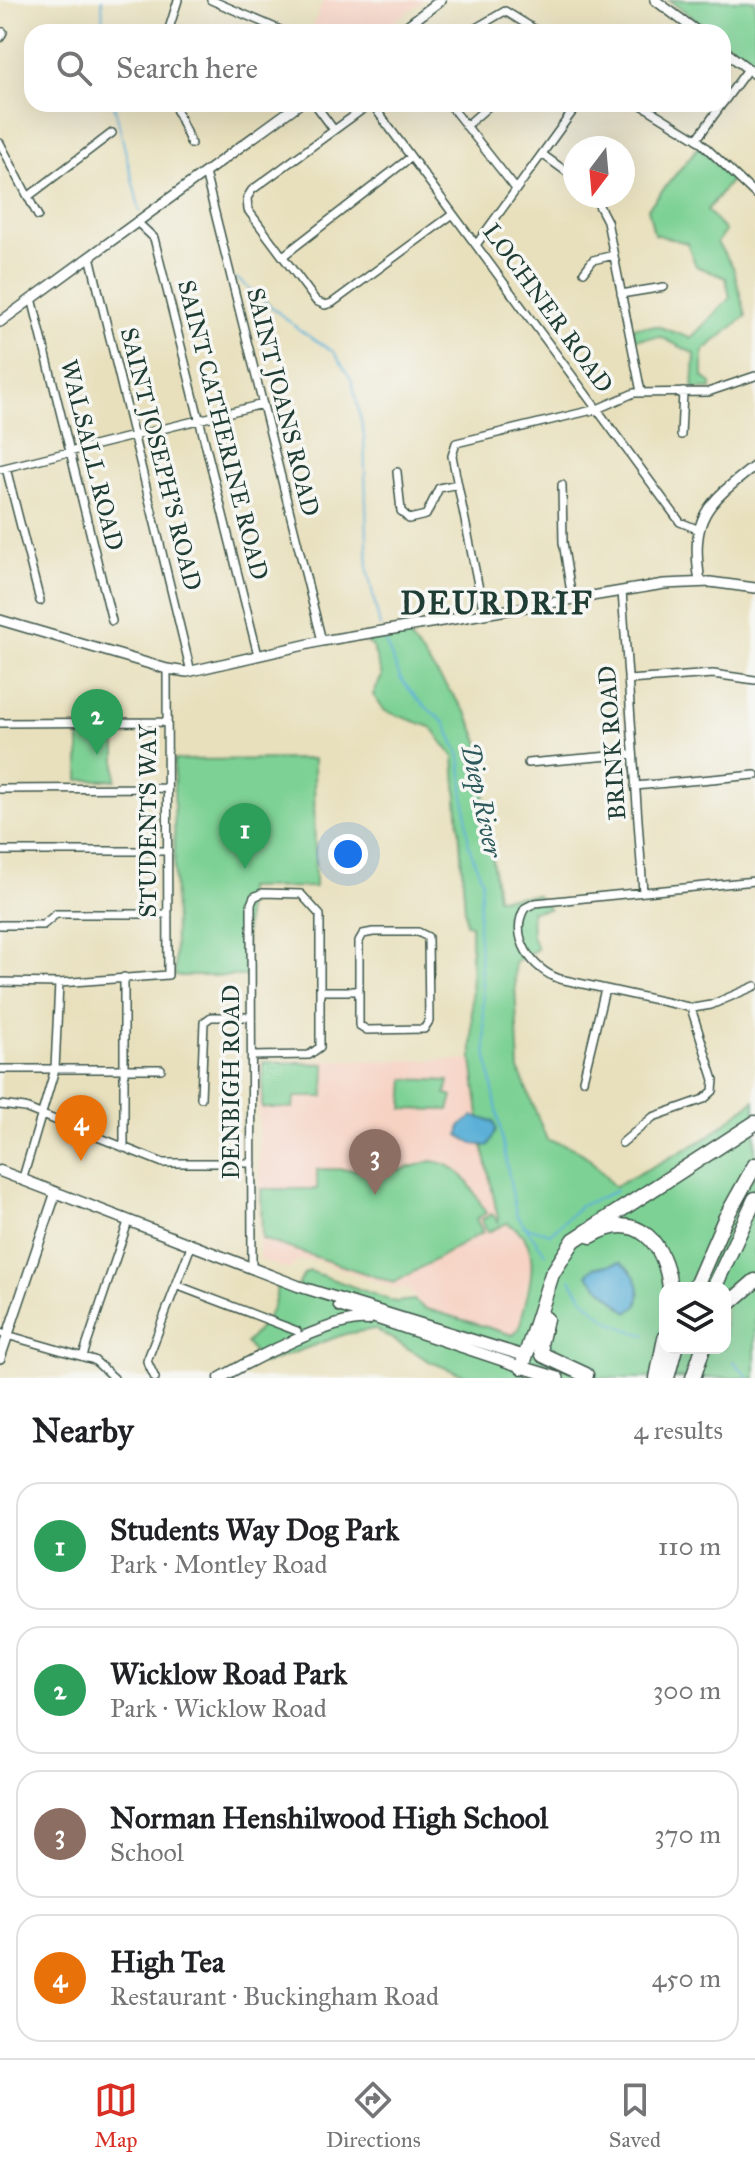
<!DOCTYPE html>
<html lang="en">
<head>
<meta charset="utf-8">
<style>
  :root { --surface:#fff; --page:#f6f6f6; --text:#202124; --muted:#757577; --line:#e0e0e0; --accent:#d93025 }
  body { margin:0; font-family:"IM FELL Great Primer",serif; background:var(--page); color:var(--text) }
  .controls { position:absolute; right:24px; bottom:24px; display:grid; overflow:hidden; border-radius:16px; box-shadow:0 8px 32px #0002 }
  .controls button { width:72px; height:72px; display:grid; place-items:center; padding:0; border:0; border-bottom:2px solid var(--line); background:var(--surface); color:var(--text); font:40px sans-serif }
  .compass { position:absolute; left:563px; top:136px; width:72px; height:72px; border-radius:50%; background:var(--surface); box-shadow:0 8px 32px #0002; rotate:196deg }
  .you { position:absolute; left:348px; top:854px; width:28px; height:28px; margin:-20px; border:6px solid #fff; border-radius:50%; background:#1a73e8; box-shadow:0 0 0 12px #1a73e833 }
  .badge { display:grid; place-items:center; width:52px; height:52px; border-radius:50%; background:var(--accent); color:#fff; font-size:26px; font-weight:700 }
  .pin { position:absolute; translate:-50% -66px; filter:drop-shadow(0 2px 4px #0008) }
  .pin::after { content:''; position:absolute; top:42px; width:28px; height:24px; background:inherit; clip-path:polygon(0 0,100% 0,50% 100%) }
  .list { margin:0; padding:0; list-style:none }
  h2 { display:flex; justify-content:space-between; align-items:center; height:104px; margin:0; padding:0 32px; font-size:34px }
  h2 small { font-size:26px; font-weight:400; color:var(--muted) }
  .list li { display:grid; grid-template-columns:52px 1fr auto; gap:24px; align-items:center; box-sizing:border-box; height:128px; margin:0 16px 16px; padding:0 16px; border:2px solid var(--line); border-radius:24px }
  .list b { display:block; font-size:30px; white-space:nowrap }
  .list p { margin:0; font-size:26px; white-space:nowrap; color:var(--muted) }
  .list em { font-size:26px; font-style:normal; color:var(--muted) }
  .icon { flex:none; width:44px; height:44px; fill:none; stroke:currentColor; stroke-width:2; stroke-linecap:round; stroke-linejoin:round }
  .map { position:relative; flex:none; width:755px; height:1378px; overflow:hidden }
  .search { position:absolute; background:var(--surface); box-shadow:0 8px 32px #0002; left:24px; right:24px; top:24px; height:88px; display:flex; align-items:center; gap:20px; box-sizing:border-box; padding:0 28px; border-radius:24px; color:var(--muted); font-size:30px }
  .sheet { height:680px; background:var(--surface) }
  nav { display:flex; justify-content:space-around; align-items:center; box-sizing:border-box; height:112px; border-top:2px solid var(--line); background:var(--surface); font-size:22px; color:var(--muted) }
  nav a { display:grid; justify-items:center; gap:4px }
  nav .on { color:var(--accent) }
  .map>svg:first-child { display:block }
  .built { fill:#f6d2c3 }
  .green { fill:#7dd194; stroke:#4e8764; stroke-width:2; fill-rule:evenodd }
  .water { fill:#5cb0d8; stroke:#3e7686; stroke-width:2 }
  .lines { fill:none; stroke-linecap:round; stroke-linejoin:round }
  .stream { stroke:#5cb0d8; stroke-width:2 }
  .minor-casing { stroke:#3d5549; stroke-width:10 }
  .tertiary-casing { stroke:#3d5549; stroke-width:12 }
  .secondary-casing { stroke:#3d5549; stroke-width:13 }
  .primary-casing { stroke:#3d5549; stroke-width:14 }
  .motorway-casing { stroke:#3d5549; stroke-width:17 }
  .minor { stroke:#fff; stroke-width:7 }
  .tertiary { stroke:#fff; stroke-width:9 }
  .secondary { stroke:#fff; stroke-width:10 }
  .primary { stroke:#fff; stroke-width:11 }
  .motorway { stroke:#fff; stroke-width:14 }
  .labels { text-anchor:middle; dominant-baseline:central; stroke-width:7; stroke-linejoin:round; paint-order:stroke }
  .street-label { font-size:24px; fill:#1f3d34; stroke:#f6f6f2 }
  .water-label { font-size:26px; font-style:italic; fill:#2e5a5d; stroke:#f6f6f2 }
  .district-label { font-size:32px; font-weight:bold; letter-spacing:2px; fill:#1f3d34; stroke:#f6f6f2 }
</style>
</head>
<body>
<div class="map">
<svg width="755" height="1378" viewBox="0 0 755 1378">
  <rect width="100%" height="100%" fill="#f6f6f2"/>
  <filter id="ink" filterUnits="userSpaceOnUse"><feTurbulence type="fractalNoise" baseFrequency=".0125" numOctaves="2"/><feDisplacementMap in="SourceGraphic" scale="16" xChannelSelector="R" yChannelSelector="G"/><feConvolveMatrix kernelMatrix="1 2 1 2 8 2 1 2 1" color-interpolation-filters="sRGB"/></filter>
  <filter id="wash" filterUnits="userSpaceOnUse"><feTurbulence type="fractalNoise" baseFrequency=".006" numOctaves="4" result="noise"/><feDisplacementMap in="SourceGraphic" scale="32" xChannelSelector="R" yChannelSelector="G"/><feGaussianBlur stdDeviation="1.8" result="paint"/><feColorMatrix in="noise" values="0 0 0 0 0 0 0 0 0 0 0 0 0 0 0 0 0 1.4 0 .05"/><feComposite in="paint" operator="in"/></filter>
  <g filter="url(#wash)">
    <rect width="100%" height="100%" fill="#e8e0bd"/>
    <path class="built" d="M324,0H424L380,32H310Z
      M472,1060L483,1146L500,1226L507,1223L521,1230L533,1257L517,1333L513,1335L424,1308L406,1287L397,1289L313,1259L297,1261L289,1270L260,1259L258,1061Z"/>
    <path class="green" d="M669,0H755V63L723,40V32H713Z
      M699,146L732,179L707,210L725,231L717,243L733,267L746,316L703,351V377L711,383V389H693L695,354L661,337L634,339L633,327L657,326L691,338L730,298L726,278L696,266L687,243L654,234L648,208Z
      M411,633L409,637L468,715L487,761L482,773L497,898L537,895L549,909L531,911L532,935L537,949L514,963L519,1070L547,1140C583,1147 592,1160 614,1187L705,1139L755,1100V1378H471L431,1362L375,1329L345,1334L263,1364L246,1343C261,1328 279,1305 276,1285L295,1292L304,1274L310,1271L395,1302L414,1300L424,1308L513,1335L519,1329C527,1293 548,1243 507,1223L488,1232L481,1220L492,1214L499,1223L483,1146L472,1060L471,925L466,924L454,757L431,727L385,711L373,695L382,676L372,646L366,642ZM665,1288H725V1348H665Z
      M79,730H116V780H79Z
      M314,759L315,887L246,888V976H175L174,760Z
      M263,1062L325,1064L324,1097H294L293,1108H262Z
      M405,1079L449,1081L446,1094L453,1096L449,1110L403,1109Z
      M432,1161C462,1164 472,1188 486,1213L476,1219L483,1232L394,1283L262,1239L261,1189H317V1169L400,1170Z"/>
    <path class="water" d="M474,1116L494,1122L496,1130L489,1146L473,1144L459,1135L461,1125Z
      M620,1262C635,1272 644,1288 637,1306L628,1313L587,1275L593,1268Z"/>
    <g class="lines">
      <path class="stream" d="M102,0L103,32
        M114,104L140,212
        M146,221L150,225
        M236,278L301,331L334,352L352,381L364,434L368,572L380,627
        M382,634L401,679L419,701L445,723L460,756L469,846L482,880L478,925L486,1052L516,1214L545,1253
        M523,1226L550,1234L580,1206L616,1191
        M571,1279C588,1311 612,1327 646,1335
        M733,1361L749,1378"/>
    </g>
  </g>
  <g filter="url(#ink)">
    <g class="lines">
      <g class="minor-casing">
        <path id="minor" d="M211,0L285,32
          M168,32L178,0
          M469,32L505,11L539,32
          M0,38L3,32
          M723,103L748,69
          M174,104L191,144
          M315,104L334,130
          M370,104L252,190L247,198L248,210L316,301L325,305L332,303L453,214
          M372,104L680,522L697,529
          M449,104L516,189
          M640,104L697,139L755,194
          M466,126L491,104
          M697,139L722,104
          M0,143L38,216
          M542,154L575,178
          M205,173L322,641
          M29,196L112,133
          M594,196L607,221L641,392
          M137,222L154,238L258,655
          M476,245L578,104
          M90,256L191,672
          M283,256L411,157
          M584,272L593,260L614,255
          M621,294L664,287
          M32,298L112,621
          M681,435L683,392
          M6,468L40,601
          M0,469L263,404
          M397,472L401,511L409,519L426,515L439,488L458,484
          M562,485L563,542L572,599
          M622,591L643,892
          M484,614L452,456L456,443L597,409L634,393L708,392L755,376
          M628,680L713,674L755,680
          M0,723L167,722
          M528,763L633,754
          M635,786L755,775
          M0,789L167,788
          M0,851H168
          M755,881L535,903L525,908C508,936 533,971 560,979L693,1008L711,1005L755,986
          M0,925H43L56,914H168
          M373,932H418L428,937L429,1021L424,1029L367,1030L359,1025V941L363,934Z
          M0,982L59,983L168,975L167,669
          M320,991H358
          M252,1056L309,1055L320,1047V915L301,894L262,893L254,897L251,904L252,1269
          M0,1069H161
          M583,1080L605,989
          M201,1098L204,1022L211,1017H251
          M0,1105L25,1108L163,1163H252
          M622,1143L653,1117L704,1099L713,1091L714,1080L691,1008
          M124,1148V977
          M22,1181L55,1069L59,983
          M176,1285L297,1331
          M0,1333L94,1360L114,1378
          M83,1356L128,1222
          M155,1378L147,1361L191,1246"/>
      </g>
      <g class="tertiary-casing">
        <path id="tertiary" d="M655,0L698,32
          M399,32L441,0
          M723,50L755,74
          M0,322L299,104
          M700,582C690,517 706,504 755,466
          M0,620L167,669L187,672L322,641L664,584L710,582L755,588
          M0,1358L55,1195"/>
      </g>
      <g class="secondary-casing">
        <path id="secondary" d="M0,1171L298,1286L525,1356
          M339,1306L522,1367
          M220,1378C249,1361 336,1316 368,1320"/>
      </g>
      <g class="primary-casing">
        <path id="primary" d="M522,1367L558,1378"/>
      </g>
      <g class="motorway-casing">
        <path id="motorway" d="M591,1236C638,1208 665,1244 670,1288
          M695,1288L725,1219L755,1165
          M714,1288L755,1199
          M725,1307L755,1281
          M546,1319L540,1344L543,1355L586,1375
          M522,1367L552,1274L574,1240L755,1123
          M657,1378L665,1338
          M667,1378L675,1348
          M693,1378L703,1348"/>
      </g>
      <use href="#minor" class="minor"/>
      <use href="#tertiary" class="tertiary"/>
      <use href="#secondary" class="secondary"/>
      <use href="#primary" class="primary"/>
      <use href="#motorway" class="motorway"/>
    </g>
  </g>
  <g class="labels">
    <g class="street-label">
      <text transform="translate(548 308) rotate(54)">LOCHNER ROAD</text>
      <text transform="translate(283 402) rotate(76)">SAINT JOANS ROAD</text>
      <text transform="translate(223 430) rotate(76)">SAINT CATHERINE ROAD</text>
      <text transform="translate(92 455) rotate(76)">WALSALL ROAD</text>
      <text transform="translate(161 459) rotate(76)">SAINT JOSEPH'S ROAD</text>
      <text transform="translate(612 743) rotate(-94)">BRINK ROAD</text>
      <text transform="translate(148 821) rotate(-90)">STUDENTS WAY</text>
      <text transform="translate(231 1082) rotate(-90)">DENBIGH ROAD</text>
    </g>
    <g class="water-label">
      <text transform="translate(482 800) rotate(78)">Diep River</text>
    </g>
    <g class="district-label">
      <text x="497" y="603">DEURDRIF</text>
    </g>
  </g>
</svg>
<div class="controls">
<button><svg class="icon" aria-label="layers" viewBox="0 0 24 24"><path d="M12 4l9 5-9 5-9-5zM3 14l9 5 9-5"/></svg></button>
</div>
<svg class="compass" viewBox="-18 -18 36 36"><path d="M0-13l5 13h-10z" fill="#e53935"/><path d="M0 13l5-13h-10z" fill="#757577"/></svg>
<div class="you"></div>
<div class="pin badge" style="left:245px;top:869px;background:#2e9e5b">1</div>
<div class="pin badge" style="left:97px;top:755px;background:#2e9e5b">2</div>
<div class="pin badge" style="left:375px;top:1195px;background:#8d6e63">3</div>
<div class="pin badge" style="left:81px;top:1161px;background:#e8710a">4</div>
<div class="search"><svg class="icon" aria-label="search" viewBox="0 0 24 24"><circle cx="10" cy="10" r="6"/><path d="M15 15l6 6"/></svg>Search here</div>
</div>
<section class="sheet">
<h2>Nearby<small>4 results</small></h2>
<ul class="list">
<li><span class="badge" style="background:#2e9e5b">1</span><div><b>Students Way Dog Park</b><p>Park · Montley Road</p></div><em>110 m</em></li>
<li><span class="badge" style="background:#2e9e5b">2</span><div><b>Wicklow Road Park</b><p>Park · Wicklow Road</p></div><em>300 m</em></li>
<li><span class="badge" style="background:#8d6e63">3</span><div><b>Norman Henshilwood High School</b><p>School</p></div><em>370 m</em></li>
<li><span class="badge" style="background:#e8710a">4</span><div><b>High Tea</b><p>Restaurant · Buckingham Road</p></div><em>450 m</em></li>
</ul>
</section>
<nav>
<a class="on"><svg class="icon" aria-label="map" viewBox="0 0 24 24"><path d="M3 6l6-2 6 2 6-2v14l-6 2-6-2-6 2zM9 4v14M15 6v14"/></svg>Map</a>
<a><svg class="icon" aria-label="directions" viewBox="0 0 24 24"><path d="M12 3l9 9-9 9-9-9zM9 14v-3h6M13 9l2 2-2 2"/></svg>Directions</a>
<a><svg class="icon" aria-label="saved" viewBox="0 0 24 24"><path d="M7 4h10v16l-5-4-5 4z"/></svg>Saved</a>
</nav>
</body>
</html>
